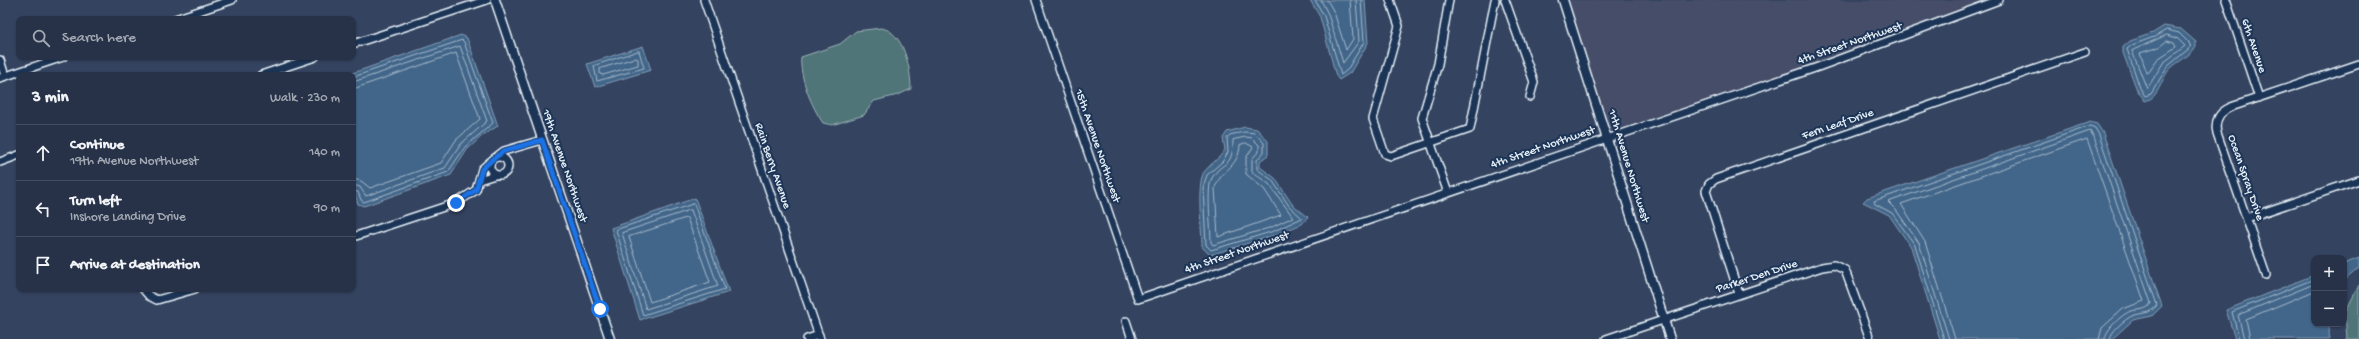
<!DOCTYPE html>
<html lang="en">
<head>
<meta charset="utf-8">
<style>
  :root { --surface:#273248; --page:#333e52; --text:#f1f3f6; --muted:#a4aab4; --line:#434d60 }
  body { margin:0; font-family:"Gochi Hand",sans-serif; background:var(--page); color:var(--text) }
  .controls { position:absolute; right:12px; bottom:12px; display:grid; overflow:hidden; border-radius:8px; box-shadow:0 1px 3px #0004 }
  .controls button { width:36px; height:36px; display:grid; place-items:center; padding:0; border:0; border-bottom:1px solid var(--line); background:var(--surface); color:var(--text); font:20px sans-serif }
  .stop { position:absolute; width:12px; height:12px; margin:-9px; border:3px solid #1a73e8; border-radius:50%; background:#fff }
  .stop.end { background:#1a73e8; border-color:#fff; box-shadow:0 1px 4px #0008 }
  .list { margin:0; padding:0; list-style:none }
  h2 { display:flex; justify-content:space-between; align-items:center; height:52px; margin:0; padding:0 16px; font-size:17px }
  h2 small { font-size:13px; font-weight:400; color:var(--muted) }
  .list li { display:grid; grid-template-columns:26px 1fr auto; gap:12px; align-items:center; box-sizing:border-box; height:56px; padding:0 16px; border-top:1px solid var(--line) }
  .list b { display:block; font-size:15px; white-space:nowrap }
  .list p { margin:0; font-size:13px; white-space:nowrap; color:var(--muted) }
  .list em { font-size:13px; font-style:normal; color:var(--muted) }
  .icon { flex:none; width:22px; height:22px; fill:none; stroke:currentColor; stroke-width:2; stroke-linecap:round; stroke-linejoin:round }
  .map { position:relative; flex:none; width:2359px; height:339px; overflow:hidden }
  .search { position:absolute; background:var(--surface); box-shadow:0 1px 3px #0004; left:16px; top:16px; width:340px; height:44px; display:flex; align-items:center; gap:10px; box-sizing:border-box; padding:0 14px; border-radius:8px; color:var(--muted); font-size:15px }
  .panel { position:absolute; background:var(--surface); box-shadow:0 1px 3px #0004; left:16px; top:72px; width:340px; height:220px; border-radius:8px }
  .map>svg:first-child { display:block }
  .built { fill:#444d67 }
  .green { fill:#507578; stroke:#9cb3b8 }
  .water { fill:#426689; stroke:#849eb5 }
  .lines { fill:none; stroke-linecap:round; stroke-linejoin:round }
  .shore { stroke:#a6b9cc; stroke-width:1 }
  .minor-casing { stroke:#e8f1f8; stroke-width:10 }
  .tertiary-casing { stroke:#e8f1f8; stroke-width:11 }
  .minor { stroke:#1d3557; stroke-width:7 }
  .tertiary { stroke:#1d3557; stroke-width:8 }
  .route { stroke:#1a73e8; stroke-width:5 }
  .labels { text-anchor:middle; dominant-baseline:central; stroke-width:4; stroke-linejoin:round; paint-order:stroke }
  .street-label { font-size:12px; fill:#e8f1f8; stroke:#1d3557 }
</style>
</head>
<body>
<div class="map">
<svg width="2359" height="339" viewBox="0 0 2359 339">
  <rect width="100%" height="100%" fill="#344360"/>
  <filter id="ink" filterUnits="userSpaceOnUse"><feTurbulence type="fractalNoise" baseFrequency=".025" numOctaves="2"/><feDisplacementMap in="SourceGraphic" scale="8" xChannelSelector="R" yChannelSelector="G"/><feConvolveMatrix kernelMatrix="1 2 1 2 8 2 1 2 1" color-interpolation-filters="sRGB"/></filter>
  <g filter="url(#ink)">
    <path class="built" d="M1568,0H1987L1817,63L1610,132Z"/>
    <path class="green" d="M881,28C904,31 911,70 911,89L898,95L874,101L864,115L832,125L823,123C812,107 799,77 801,57L840,44L856,31Z
      M2359,285V339H2347L2345,313Z"/>
    <path class="water" d="M1310,0H1365L1368,43L1350,73L1339,80L1336,76L1320,17Z
      M2164,26L2181,29L2196,42V47C2189,57 2178,61 2170,69C2160,79 2160,98 2145,101L2137,90L2123,53V47L2130,41L2153,33Z
      M461,35L467,38L498,126L483,135L467,150L451,175L364,206L358,204L353,189V75H347Z
      M643,46L651,70L595,87L587,64Z
      M2090,122L2097,124L2103,133L2162,306L2152,316L2133,320L2112,339H1940L1911,247L1889,215L1863,202L1867,198Z
      M1245,127L1257,129L1268,141V155L1260,161V167L1275,178L1292,204L1308,217L1302,224L1275,235L1210,255L1202,247C1202,231 1196,184 1204,172C1210,164 1219,159 1225,150L1223,138L1227,132Z
      M695,198L729,292L640,320L611,228Z
      M2359,258V268L2344,281V264Z
      M2314,275V324H2330L2328,333L2329,339H2235L2226,310Z"/>
    <g class="lines">
      <path class="shore" d="M1315,0L1324,16L1341,75L1347,70L1364,42L1361,0
        M1321,0L1328,14L1343,63L1359,41L1356,0
        M1327,0L1334,12L1346,50L1353,39L1350,0
        M2167,30L2179,33L2192,46L2167,67L2151,94L2145,96L2140,88L2127,49L2132,45L2154,37Z
        M2167,35L2177,38L2185,46L2163,63L2147,89L2132,51Z
        M2167,41L2174,43L2176,47L2159,58L2149,72L2147,73L2140,53L2159,47Z
        M639,51L644,68L597,81L594,66Z
        M635,58L638,59V65L603,75L600,74V69Z
        M353,77L462,40L464,42L493,123L465,147L448,172L364,202L361,200L358,192L353,191
        M353,82L460,46L487,121L461,144L445,168L366,196L360,187L353,185
        M353,89L456,53L480,119L456,140L441,163L370,188L361,181L353,179
        M1245,132L1255,133L1264,143V152L1257,160V169L1272,180L1289,206L1302,218L1274,231L1211,250L1206,245L1203,187L1207,175L1223,161L1228,152L1227,138L1230,135Z
        M1246,137L1252,138L1259,145V151L1252,159V172L1269,184L1293,217L1272,227L1213,245L1211,242C1211,229 1206,187 1212,178C1223,159 1233,170 1233,140Z
        M1246,143L1253,147L1246,158V174L1264,189L1281,215L1218,237L1215,188C1220,170 1239,168 1240,145Z
        M694,204L725,289L643,315L616,230Z
        M691,210L718,286L646,309L622,233Z
        M687,218L710,282L650,302L629,237Z
        M1944,339L1915,245L1892,213L1875,204L1874,201L2090,126L2095,128L2099,135L2157,305C2150,315 2142,312 2132,316C2125,319 2110,332 2110,339
        M1949,339L1919,243L1896,210L1888,202L2090,131L2094,137L2151,303C2147,311 2138,309 2131,311C2122,314 2105,330 2105,339
        M1955,339L1925,242L1901,204L2087,139L2144,301L2123,309L2102,328L2099,339
        M2239,339L2232,312L2314,279
        M2244,339L2238,315L2314,284
        M2250,339L2246,319L2314,291"/>
      <g class="minor-casing">
        <path id="minor" d="M704,0L820,339
          M1036,0L1138,299L1818,67L1999,0
          M1390,0L1399,26L1373,119L1385,154L1391,156L1470,129L1495,0
          M1505,0L1534,82L1530,97
          M2226,0L2259,98
          M175,19L232,0
          M353,44L487,0
          M0,60L5,76
          M261,75L315,57
          M0,78L63,57
          M490 166a9 9 0 1 1 18 0a9 9 0 1 1-18 0Z
          M496,157L504,151L542,140
          M0,162L19,155
          M479,180L495,175
          M1448,193L1422,118L1438,64L1449,0
          M2247,218L2359,180
          M353,237L456,203L476,190L482,169L491,161
          M2266,275L2217,133C2214,121 2219,112 2231,107L2359,64
          M143,289L149,296L157,300L195,289
          M1739,294L1706,191L1709,184L1716,179L2085,52
          M1126,321L1132,339
          M807,339L819,335
          M1606,339L1822,267L1834,265L1845,270L1870,339"/>
      </g>
      <g class="tertiary-casing">
        <path id="tertiary" d="M495,0L610,339
          M1563,0L1670,339"/>
      </g>
      <use href="#minor" class="minor"/>
      <use href="#tertiary" class="tertiary"/>
    </g>
  </g>
  <g class="lines" filter="url(#ink)">
    <path class="route" d="M456,203L476,190L482,169L493,159L504,151L542,140L600,309"/>
  </g>
  <g class="labels">
    <g class="street-label">
      <text transform="translate(1850 44) rotate(-19)">4th Street Northwest</text>
      <text transform="translate(2253 46) rotate(71)">6th Avenue</text>
      <text transform="translate(1838 125) rotate(-19)">Fern Leaf Drive</text>
      <text transform="translate(1097 146) rotate(71)">15th Avenue Northwest</text>
      <text transform="translate(1543 148) rotate(-19)">4th Street Northwest</text>
      <text transform="translate(564 166) rotate(71)">19th Avenue Northwest</text>
      <text transform="translate(772 166) rotate(71)">Rain Berry Avenue</text>
      <text transform="translate(1628 166) rotate(73)">11th Avenue Northwest</text>
      <text transform="translate(2245 178) rotate(71)">Ocean Spray Drive</text>
      <text transform="translate(1237 253) rotate(-19)">4th Street Northwest</text>
      <text transform="translate(1757 277) rotate(-18)">Parker Den Drive</text>
    </g>
  </g>
</svg>
<div class="controls">
<button>+</button>
<button>−</button>
</div>
<div class="stop" style="left:600px;top:309px"></div>
<div class="stop end" style="left:456px;top:203px"></div>
<div class="search"><svg class="icon" aria-label="search" viewBox="0 0 24 24"><circle cx="10" cy="10" r="6"/><path d="M15 15l6 6"/></svg>Search here</div>
<section class="panel">
<h2>3 min<small>Walk · 230 m</small></h2>
<ul class="list">
<li><svg class="icon" aria-label="ahead" viewBox="0 0 24 24"><path d="M12 20V5M6 11l6-6 6 6"/></svg><div><b>Continue</b><p>19th Avenue Northwest</p></div><em>140 m</em></li>
<li><svg class="icon" aria-label="left" viewBox="0 0 24 24"><path d="M17 20v-9H6M10 6l-5 5 5 5"/></svg><div><b>Turn left</b><p>Inshore Landing Drive</p></div><em>90 m</em></li>
<li><svg class="icon" aria-label="arrive" viewBox="0 0 24 24"><path d="M6 21V4h12l-3 4 3 4H6"/></svg><div><b>Arrive at destination</b></div></li>
</ul>
</section>
</div>
</body>
</html>
